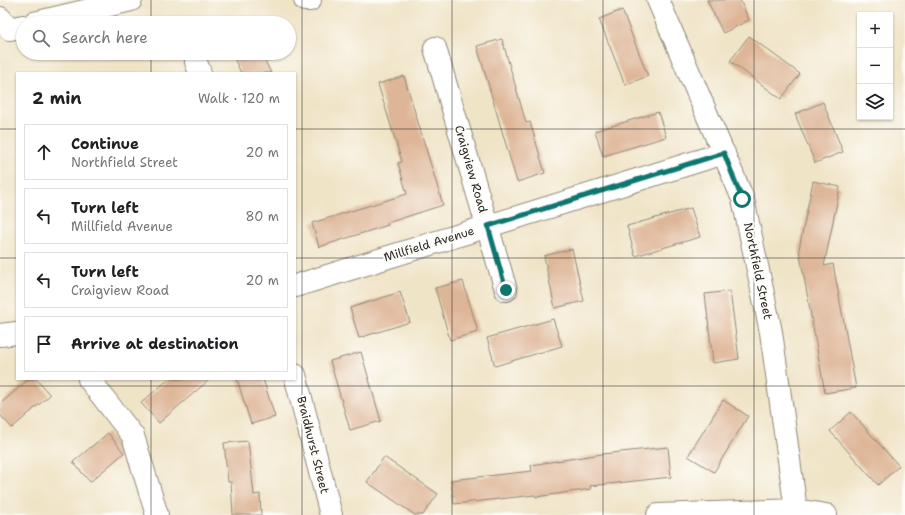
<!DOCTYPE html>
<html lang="en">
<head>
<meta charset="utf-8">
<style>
  :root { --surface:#fff; --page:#f2f2f2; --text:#202124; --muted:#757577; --line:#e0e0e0 }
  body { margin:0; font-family:"Shantell Sans",sans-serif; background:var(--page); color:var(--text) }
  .controls { position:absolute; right:12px; top:12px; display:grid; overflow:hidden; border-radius:0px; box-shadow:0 1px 3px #0004 }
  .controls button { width:36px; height:36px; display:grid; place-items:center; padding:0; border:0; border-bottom:1px solid var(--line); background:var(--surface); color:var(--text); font:20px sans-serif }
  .stop { position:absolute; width:12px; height:12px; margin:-9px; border:3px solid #0f766e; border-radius:50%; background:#fff }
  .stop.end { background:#0f766e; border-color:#fff; box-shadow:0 1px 4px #0008 }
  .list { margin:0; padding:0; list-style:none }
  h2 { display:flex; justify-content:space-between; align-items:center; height:52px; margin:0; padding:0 16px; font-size:17px }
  h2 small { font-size:13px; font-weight:400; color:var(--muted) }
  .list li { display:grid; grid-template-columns:26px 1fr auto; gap:12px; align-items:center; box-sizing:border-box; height:56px; margin:0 8px 8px; padding:0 8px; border:1px solid var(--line); border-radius:0px }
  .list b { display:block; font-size:15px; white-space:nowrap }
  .list p { margin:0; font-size:13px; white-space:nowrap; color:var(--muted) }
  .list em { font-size:13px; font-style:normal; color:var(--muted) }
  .icon { flex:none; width:22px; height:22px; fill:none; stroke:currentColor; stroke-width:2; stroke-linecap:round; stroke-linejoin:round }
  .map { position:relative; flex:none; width:905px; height:515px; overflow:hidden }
  .search { position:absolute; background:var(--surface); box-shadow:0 1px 3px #0004; left:16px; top:16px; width:280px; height:44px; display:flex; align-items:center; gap:10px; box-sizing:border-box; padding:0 14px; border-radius:22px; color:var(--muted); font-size:15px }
  .panel { position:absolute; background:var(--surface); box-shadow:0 1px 3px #0004; left:16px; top:72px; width:280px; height:308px; border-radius:0px }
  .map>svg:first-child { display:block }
  .building { fill:#deb596 }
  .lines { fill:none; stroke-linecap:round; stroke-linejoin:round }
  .street-casing { stroke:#8e8879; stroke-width:24 }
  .street { stroke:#fff; stroke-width:22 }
  .route { stroke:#0f766e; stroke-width:5 }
  .grid { fill:none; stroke:#2b2b2b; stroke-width:1; stroke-opacity:0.55 }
  .labels { text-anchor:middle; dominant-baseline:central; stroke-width:4; stroke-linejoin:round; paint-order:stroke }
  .street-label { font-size:12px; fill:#2b2b2b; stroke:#fdfcf7 }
</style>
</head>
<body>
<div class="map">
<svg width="905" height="515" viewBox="0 0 905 515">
  <rect width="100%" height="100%" fill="#fdfcf7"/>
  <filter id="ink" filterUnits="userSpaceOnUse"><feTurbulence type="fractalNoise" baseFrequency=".025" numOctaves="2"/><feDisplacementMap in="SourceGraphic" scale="8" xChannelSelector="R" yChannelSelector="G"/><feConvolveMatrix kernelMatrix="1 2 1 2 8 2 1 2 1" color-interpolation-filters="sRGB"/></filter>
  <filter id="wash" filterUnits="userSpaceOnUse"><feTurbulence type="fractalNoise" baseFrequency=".012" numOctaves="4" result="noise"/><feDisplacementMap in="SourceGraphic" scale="16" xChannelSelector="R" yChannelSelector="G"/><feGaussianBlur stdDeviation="0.9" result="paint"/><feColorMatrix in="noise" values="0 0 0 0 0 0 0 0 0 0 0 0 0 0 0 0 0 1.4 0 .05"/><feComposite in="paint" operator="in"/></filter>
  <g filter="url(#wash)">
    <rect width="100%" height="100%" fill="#f0e4c7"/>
    <g id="blocks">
      <path class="building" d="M707,0H740L749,20L723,33Z
        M622,10L648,76L625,85L599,19Z
        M749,36L800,74L781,99L730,61Z
        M502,39L526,123L530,122L545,173L517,182L477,46Z
        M244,53H261L271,73H241L234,58Z
        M404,76L443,205L387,223L388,225L319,247L312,223L407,194L398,163L402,162L378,84Z
        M823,102L843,152L815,163L795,114Z
        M658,112L666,137L603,156L595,131Z
        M813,181L840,187L824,266L833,264L856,388L825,393L799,249Z
        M691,208L700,237L635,256L627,226Z
        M572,249L584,301L555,308L544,256Z
        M463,281L478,332L450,340L435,288Z
        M730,291L739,359L713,363L705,294Z
        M400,292L410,322L359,338L350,308Z
        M553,319L562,346L495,366L487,338Z
        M361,352L381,421L350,430L330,361Z
        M29,379H36L50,395L12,428L0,415V404Z
        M169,379H210L159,423L141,403Z
        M237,379H263L275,417L251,424Z
        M723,400L748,416L714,472L688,456Z
        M851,412L899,466L878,485L830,431Z
        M108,433L124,453L90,482L73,462Z
        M248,441L254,495L260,494L261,515H233L231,482H228L224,443Z
        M668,447L671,477L590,486L591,489L536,497L535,495L454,504L451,480L532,471L531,465L602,454Z
        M384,457L438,494L423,515H415L367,482Z"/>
    </g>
  </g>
  <g filter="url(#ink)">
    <use href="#blocks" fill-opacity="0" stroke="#8e8879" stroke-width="1"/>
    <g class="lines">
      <g class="street-casing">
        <path id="street" d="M305,0H310
          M658,0L743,199L771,332L796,510
          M0,18L10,29L23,26
          M34,23L131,0
          M435,48L506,290
          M196,62L200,73
          M295,286L724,153
          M0,335L17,333
          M295,375L331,515
          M89,379L133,436L157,515
          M658,515L796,510L826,515"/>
      </g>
      <use href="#street" class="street"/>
    </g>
  </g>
  <g class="lines" filter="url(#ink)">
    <path class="route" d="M506,290L488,226L724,153L742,199"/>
  </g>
  <path class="grid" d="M151,0V23M302,0V515M452,0V515M603,0V515M754,0V515M151,53V73M0,129H17M295,129H905M0,258H17M295,258H905M151,379V515M0,386H905"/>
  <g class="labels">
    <g class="street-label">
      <text transform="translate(471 169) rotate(74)">Craigview Road</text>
      <text transform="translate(429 244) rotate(-17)">Millfield Avenue</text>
      <text transform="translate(758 271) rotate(78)">Northfield Street</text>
      <text transform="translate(313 445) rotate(76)">Braidhurst Street</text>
    </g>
  </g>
</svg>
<div class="controls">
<button>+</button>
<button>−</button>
<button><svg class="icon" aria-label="layers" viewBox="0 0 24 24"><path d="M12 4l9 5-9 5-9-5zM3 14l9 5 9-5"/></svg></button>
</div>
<div class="stop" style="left:742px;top:199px"></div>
<div class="stop end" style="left:506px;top:290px"></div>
<div class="search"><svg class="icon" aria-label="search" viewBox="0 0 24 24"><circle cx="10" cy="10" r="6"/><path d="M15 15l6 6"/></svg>Search here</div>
<section class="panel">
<h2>2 min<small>Walk · 120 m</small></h2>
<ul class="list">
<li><svg class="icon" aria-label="ahead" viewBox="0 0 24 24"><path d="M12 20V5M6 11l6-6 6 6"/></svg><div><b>Continue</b><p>Northfield Street</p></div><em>20 m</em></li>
<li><svg class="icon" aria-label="left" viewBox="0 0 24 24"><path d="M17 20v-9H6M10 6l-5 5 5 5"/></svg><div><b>Turn left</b><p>Millfield Avenue</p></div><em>80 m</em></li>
<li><svg class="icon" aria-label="left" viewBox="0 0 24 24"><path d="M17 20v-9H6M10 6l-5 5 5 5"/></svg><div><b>Turn left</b><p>Craigview Road</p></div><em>20 m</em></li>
<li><svg class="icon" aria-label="arrive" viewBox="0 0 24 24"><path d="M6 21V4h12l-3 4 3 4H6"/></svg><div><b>Arrive at destination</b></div></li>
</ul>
</section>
</div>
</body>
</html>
